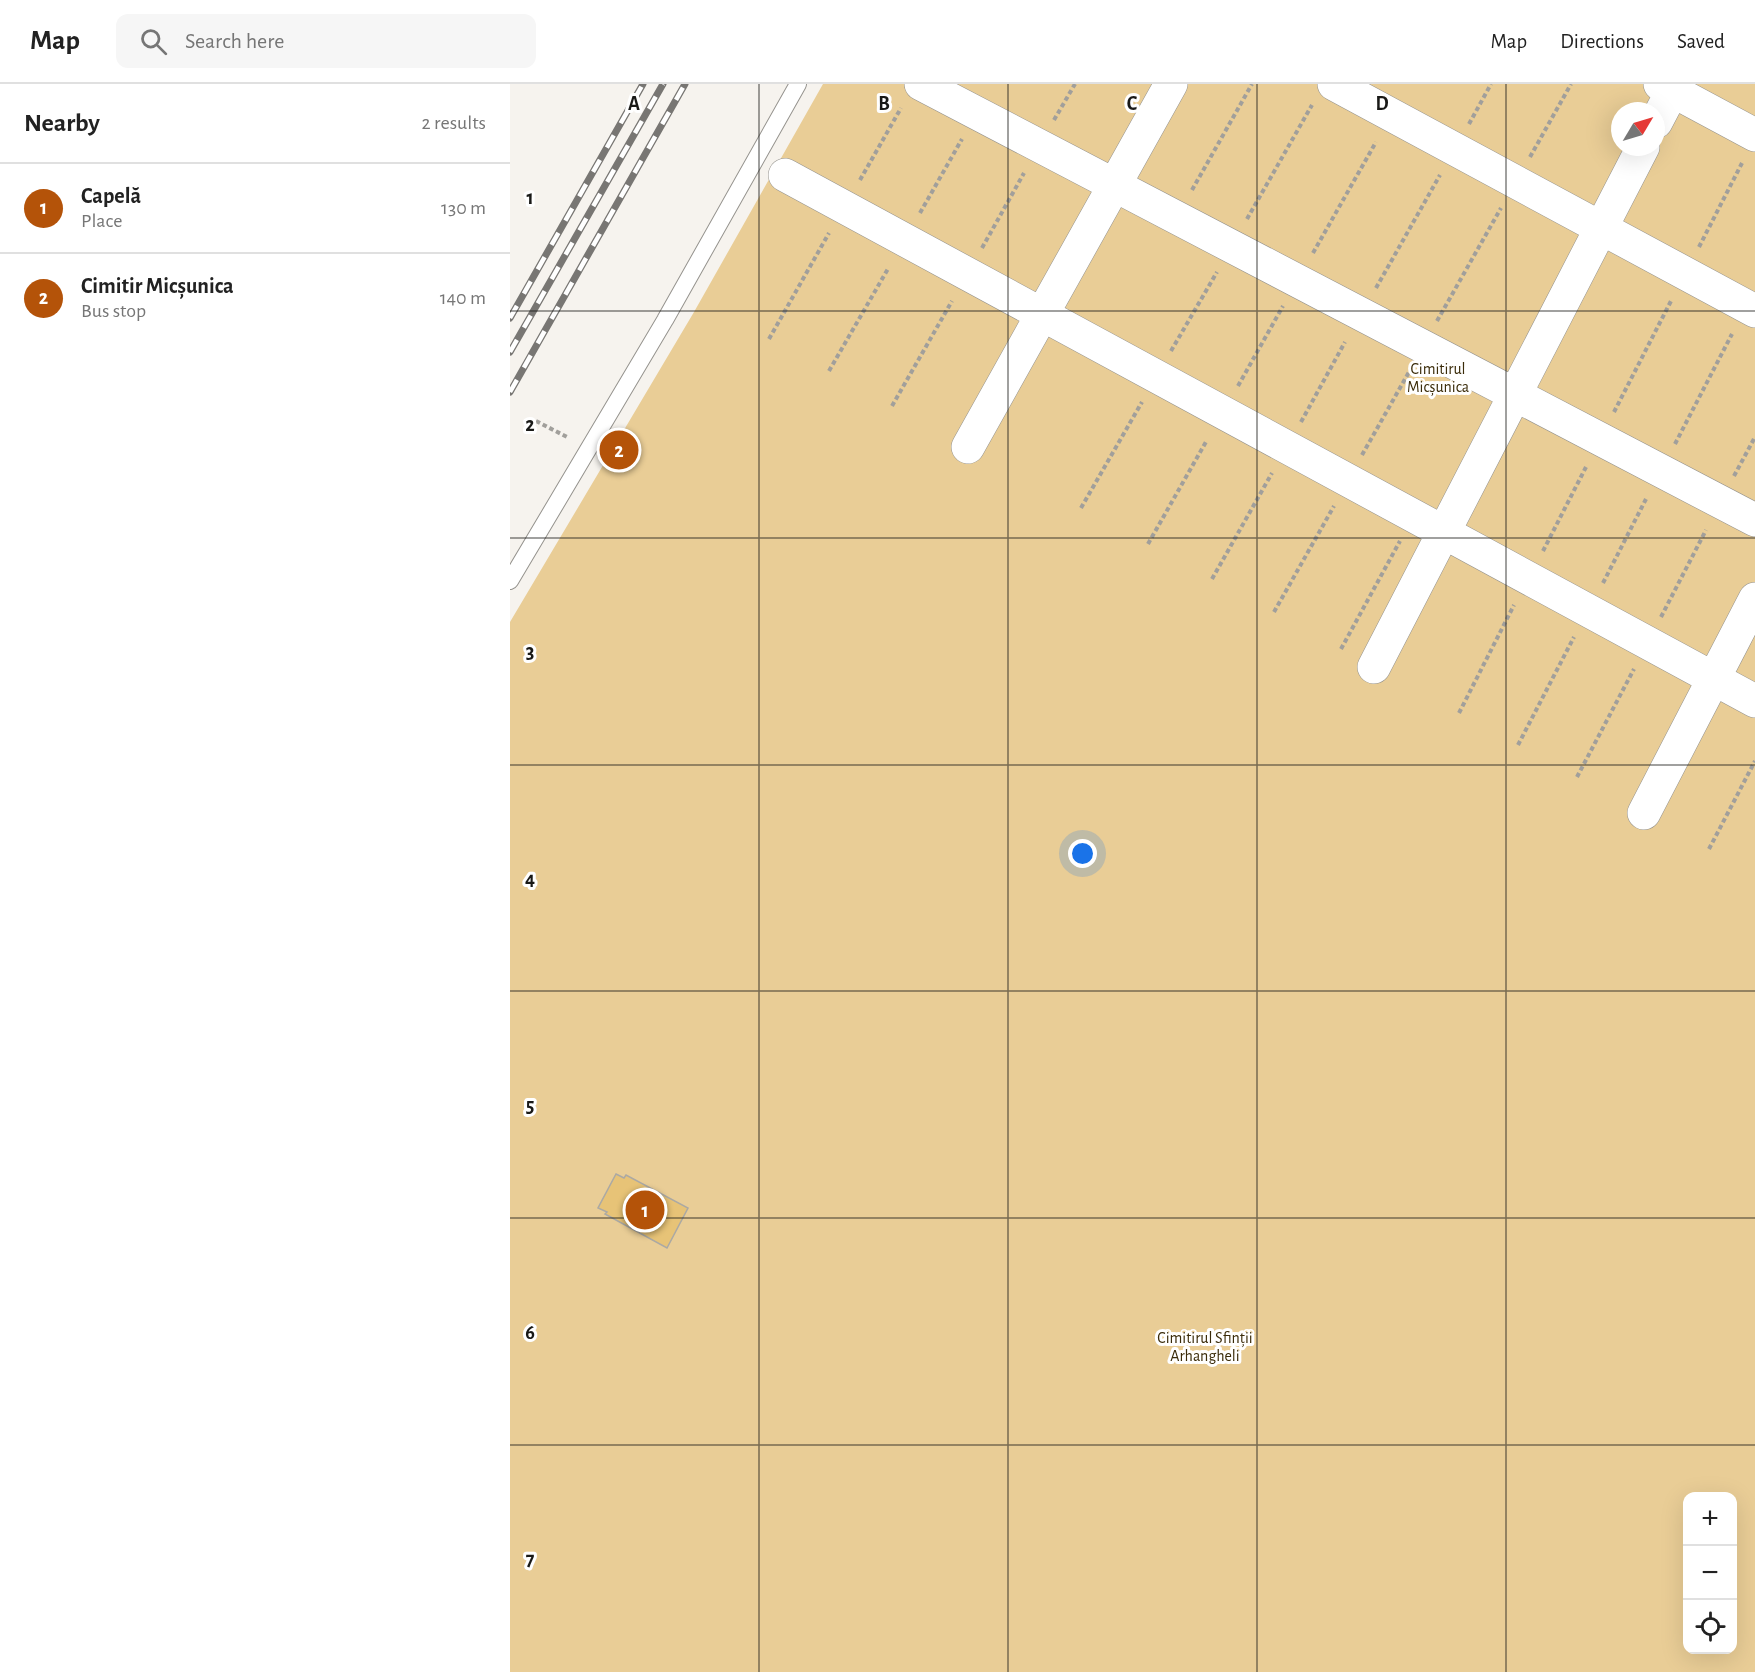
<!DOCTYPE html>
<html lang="en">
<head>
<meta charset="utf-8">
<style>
  :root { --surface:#fff; --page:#f6f6f6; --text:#222; --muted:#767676; --line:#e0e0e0; --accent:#b45309 }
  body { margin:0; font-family:"Alegreya Sans",sans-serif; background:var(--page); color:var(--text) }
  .controls { position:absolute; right:18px; bottom:18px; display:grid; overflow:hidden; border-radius:12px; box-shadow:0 6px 24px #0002 }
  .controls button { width:54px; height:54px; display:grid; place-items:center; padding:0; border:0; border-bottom:2px solid var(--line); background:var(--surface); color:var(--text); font:30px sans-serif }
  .compass { position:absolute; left:1101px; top:18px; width:54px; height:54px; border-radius:50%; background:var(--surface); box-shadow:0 6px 24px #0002; rotate:52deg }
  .you { position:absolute; left:573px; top:770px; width:21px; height:21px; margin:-15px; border:4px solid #fff; border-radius:50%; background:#1a73e8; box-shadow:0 0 0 9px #1a73e833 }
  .badge { display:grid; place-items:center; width:39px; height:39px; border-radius:50%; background:var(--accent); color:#fff; font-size:20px; font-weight:700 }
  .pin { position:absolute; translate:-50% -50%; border:3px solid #fff; box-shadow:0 2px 6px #0006 }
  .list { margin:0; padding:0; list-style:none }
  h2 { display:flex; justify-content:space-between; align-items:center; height:78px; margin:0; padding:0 24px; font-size:26px }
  h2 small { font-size:20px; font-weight:400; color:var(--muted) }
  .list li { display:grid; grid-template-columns:39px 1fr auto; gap:18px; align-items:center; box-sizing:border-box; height:90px; padding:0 24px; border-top:2px solid var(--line) }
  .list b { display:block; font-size:22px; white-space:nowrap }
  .list p { margin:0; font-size:20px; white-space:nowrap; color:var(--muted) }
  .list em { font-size:20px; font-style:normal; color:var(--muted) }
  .icon { flex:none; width:33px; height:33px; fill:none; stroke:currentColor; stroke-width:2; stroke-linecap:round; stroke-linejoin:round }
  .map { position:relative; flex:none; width:1245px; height:1588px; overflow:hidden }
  header { display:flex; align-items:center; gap:36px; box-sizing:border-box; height:84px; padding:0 30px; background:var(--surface); border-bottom:2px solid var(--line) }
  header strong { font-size:28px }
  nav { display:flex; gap:33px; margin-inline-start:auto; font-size:21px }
  .search { width:420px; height:54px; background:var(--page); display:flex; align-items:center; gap:15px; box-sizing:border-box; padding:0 21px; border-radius:12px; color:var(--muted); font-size:22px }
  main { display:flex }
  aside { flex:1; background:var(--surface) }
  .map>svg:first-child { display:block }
  .green { fill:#e9cd96; fill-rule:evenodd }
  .building { fill:#e7c377; stroke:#aba9a4; stroke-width:1.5 }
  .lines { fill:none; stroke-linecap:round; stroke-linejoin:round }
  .lane-casing { stroke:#95938e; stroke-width:18 }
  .street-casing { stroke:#95938e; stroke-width:34 }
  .path { stroke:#a19f9b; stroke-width:4; stroke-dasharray:4.5 3; stroke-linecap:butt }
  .lane { stroke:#fff; stroke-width:16 }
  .street { stroke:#fff; stroke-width:33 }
  .rail-casing { stroke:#787673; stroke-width:7 }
  .rail { stroke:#fff; stroke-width:4.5; stroke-dasharray:14; stroke-linecap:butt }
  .grid { fill:none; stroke:#191917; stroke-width:1.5; stroke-opacity:0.55 }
  .labels { text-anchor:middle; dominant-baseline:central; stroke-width:6; stroke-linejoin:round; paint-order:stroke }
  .park-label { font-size:16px; fill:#3a2b09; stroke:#fff }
  .grid-label { font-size:20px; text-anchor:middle; font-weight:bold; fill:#191917; stroke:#fff; stroke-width:6; stroke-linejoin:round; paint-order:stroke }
</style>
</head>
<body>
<header>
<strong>Map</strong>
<div class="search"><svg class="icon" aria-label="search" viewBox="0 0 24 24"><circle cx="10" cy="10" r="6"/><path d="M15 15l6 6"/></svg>Search here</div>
<nav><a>Map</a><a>Directions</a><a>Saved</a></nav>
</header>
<main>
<aside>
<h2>Nearby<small>2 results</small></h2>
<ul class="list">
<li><span class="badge">1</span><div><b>Capelă</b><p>Place</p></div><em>130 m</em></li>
<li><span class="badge">2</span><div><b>Cimitir Micșunica</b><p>Bus stop</p></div><em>140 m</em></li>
</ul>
</aside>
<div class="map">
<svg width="1245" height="1588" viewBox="0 0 1245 1588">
  <rect width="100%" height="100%" fill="#f6f3ee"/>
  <path class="green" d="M313,0H1245V1588H0V538L184,228ZM1110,27H1146V63H1110ZM1178,1412H1222V1566H1178Z"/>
  <path class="building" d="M106,1090L114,1094L116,1091L178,1124L157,1164L95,1130L97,1128L88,1124Z"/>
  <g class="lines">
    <g class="lane-casing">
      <path id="lane" d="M0,497L155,236L288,0"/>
    </g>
    <g class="street-casing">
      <path id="street" d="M411,0L1245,436
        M824,0L1245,227
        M1150,0L1245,51
        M1146,38L1166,0
        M275,91L1245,617
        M458,363L661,0
        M864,583L1133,63
        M1134,729L1245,515"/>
    </g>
    <path class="path" d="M544,36L565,0
      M959,40L981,0
      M1020,73L1061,0
      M350,96L391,24
      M682,106L742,0
      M410,129L452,55
      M737,135L802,21
      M1189,163L1232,79
      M472,164L514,89
      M803,169L866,58
      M866,204L930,91
      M927,237L991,124
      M259,255L319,149
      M661,267L707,188
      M319,287L379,183
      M728,302L773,222
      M382,322L442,217
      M1104,328L1161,217
      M26,337L59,354
      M791,338L835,258
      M1165,360L1222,250
      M852,371L899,288
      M1224,392L1245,353
      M571,424L632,318
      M638,460L697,356
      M1033,467L1076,383
      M702,495L762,389
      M1093,499L1136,415
      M764,528L824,422
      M1151,533L1196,446
      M831,565L890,457
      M949,629L1004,521
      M1008,661L1064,553
      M1067,693L1124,585
      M1199,765L1245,677"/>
    <use href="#lane" class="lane"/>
    <use href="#street" class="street"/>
    <g class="rail-casing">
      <path id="rail" d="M0,234L133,0
        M0,268L153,0
        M0,308L175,0"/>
    </g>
    <use href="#rail" class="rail"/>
  </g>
  <path class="grid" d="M249,0V1588M498,0V1588M747,0V1588M996,0V1588M0,227H1245M0,454H1245M0,681H1245M0,907H1245M0,1134H1245M0,1361H1245"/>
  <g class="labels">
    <g class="park-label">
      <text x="928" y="285">Cimitirul<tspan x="928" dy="18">Micșunica</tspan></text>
      <text x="695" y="1254">Cimitirul Sfinții<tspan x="695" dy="18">Arhangheli</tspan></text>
    </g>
  </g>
  <g class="grid-label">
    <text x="124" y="26">A</text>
    <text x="374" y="26">B</text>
    <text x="622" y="26">C</text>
    <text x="872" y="26">D</text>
    <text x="20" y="120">1</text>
    <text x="20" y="347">2</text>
    <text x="20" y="574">3</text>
    <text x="20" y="801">4</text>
    <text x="20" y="1028">5</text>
    <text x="20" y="1255">6</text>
    <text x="20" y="1481">7</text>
  </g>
</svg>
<div class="controls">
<button>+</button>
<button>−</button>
<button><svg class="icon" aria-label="locate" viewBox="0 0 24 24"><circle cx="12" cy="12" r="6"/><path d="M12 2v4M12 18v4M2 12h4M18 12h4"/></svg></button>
</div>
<svg class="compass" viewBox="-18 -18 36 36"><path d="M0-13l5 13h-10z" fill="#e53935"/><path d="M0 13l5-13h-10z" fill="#767676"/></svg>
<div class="you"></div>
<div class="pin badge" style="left:135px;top:1126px">1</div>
<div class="pin badge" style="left:109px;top:366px">2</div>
</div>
</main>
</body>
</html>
